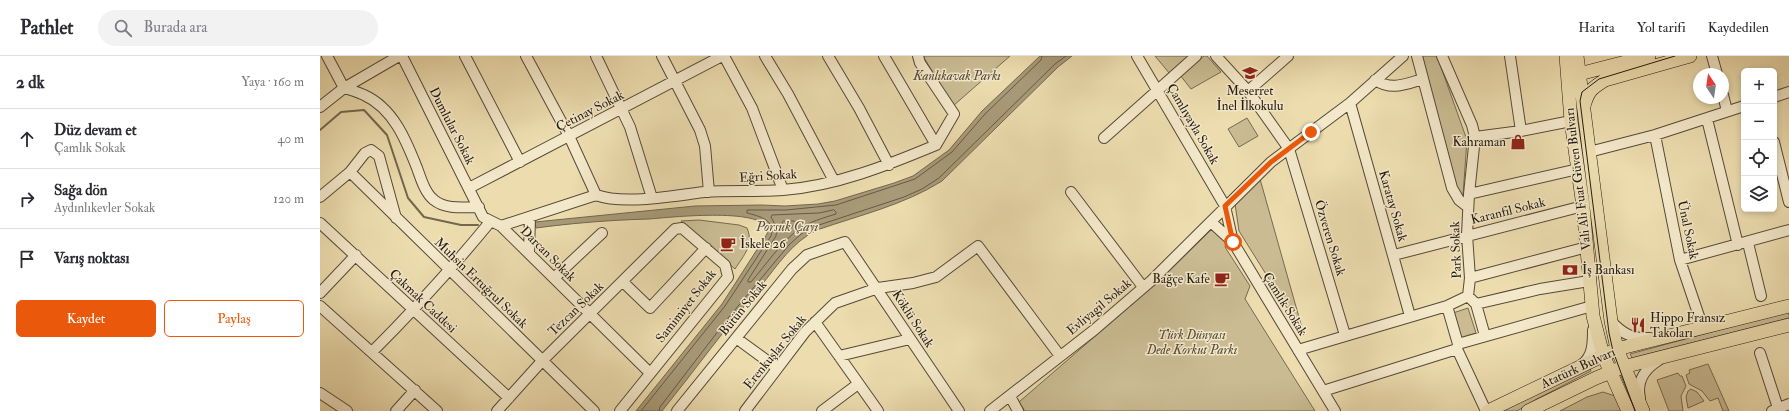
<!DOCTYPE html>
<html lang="tr">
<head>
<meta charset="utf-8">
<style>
  :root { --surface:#fff; --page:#f2f2f3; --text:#2b2b33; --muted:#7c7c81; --line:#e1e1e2; --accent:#ea580c }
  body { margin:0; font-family:"IM FELL Double Pica",serif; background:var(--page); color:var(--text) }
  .controls { position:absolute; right:12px; top:12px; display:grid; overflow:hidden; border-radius:6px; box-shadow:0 2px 6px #0003 }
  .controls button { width:36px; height:36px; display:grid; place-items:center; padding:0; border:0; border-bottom:1px solid var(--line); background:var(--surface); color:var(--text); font:20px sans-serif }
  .compass { position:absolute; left:1373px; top:12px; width:36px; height:36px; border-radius:50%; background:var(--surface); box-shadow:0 2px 6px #0003; rotate:347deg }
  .stop { position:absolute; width:12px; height:12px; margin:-9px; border:3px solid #ea580c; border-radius:50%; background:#fff }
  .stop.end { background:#ea580c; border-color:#fff; box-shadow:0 1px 4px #0008 }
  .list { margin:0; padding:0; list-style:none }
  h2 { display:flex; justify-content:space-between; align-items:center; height:52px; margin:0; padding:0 16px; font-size:17px }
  h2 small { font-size:13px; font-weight:400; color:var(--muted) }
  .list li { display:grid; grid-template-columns:26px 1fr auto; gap:12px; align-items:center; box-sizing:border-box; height:60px; padding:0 16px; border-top:1px solid var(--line) }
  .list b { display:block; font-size:15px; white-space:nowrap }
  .list p { margin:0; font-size:13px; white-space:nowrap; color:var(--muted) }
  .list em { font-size:13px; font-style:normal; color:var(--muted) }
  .actions { display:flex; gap:8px; padding:12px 16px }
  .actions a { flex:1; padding:9px 0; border:1px solid var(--accent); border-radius:6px; text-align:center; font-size:14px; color:var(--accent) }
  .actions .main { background:var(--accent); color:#fff }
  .icon { flex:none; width:22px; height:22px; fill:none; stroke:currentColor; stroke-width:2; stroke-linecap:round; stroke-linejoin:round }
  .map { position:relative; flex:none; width:1469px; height:355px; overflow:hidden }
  header { display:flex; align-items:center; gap:24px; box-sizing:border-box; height:56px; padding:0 20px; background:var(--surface); border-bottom:1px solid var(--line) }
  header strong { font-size:19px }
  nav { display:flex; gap:22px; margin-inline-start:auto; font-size:14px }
  .search { width:280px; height:36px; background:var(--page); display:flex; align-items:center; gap:10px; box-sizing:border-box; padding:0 14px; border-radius:22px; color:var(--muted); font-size:15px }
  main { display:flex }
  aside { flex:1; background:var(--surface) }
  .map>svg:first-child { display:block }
  .green { fill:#cabb93; stroke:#766a52 }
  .water { fill:#a89a78; stroke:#73674e }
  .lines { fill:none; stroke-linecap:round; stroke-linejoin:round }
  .shore { stroke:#665a44; stroke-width:1 }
  .stream { stroke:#73674e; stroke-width:2 }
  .minor-casing { stroke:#554a38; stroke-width:12 }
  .major-casing { stroke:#231a10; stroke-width:14 }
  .minor { stroke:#f3e8ca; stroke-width:10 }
  .major { stroke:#ecdcae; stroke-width:13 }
  .tram { stroke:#231a10; stroke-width:1 }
  .route { stroke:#ea580c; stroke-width:5 }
  .labels { text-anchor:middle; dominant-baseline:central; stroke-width:3; stroke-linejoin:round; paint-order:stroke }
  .park-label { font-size:13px; font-style:italic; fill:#554a37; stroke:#f3e8ca }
  .poi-label { font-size:13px; fill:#231a10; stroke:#f3e8ca; text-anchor:start }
  .street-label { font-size:13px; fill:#231a10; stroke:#f3e8ca }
  .water-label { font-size:14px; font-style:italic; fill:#584d3a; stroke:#f3e8ca }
</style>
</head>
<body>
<header>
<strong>Pathlet</strong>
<div class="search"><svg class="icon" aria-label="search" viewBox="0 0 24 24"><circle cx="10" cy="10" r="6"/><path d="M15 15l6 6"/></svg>Burada ara</div>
<nav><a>Harita</a><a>Yol tarifi</a><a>Kaydedilen</a></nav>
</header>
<main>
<aside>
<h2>2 dk<small>Yaya · 160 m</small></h2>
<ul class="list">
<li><svg class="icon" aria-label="ahead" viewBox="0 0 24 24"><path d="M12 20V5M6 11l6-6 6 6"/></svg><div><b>Düz devam et</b><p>Çamlık Sokak</p></div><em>40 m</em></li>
<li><svg class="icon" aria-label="right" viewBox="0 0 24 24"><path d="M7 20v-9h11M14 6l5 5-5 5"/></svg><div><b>Sağa dön</b><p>Aydınlıkevler Sokak</p></div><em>120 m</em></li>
<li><svg class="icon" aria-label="arrive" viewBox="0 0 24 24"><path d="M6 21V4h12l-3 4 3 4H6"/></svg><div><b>Varış noktası</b></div></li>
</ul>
<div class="actions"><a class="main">Kaydet</a><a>Paylaş</a></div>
</aside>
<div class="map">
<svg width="1469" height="355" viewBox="0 0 1469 355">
  <rect width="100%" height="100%" fill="#ecdcae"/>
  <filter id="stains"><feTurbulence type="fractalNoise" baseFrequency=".005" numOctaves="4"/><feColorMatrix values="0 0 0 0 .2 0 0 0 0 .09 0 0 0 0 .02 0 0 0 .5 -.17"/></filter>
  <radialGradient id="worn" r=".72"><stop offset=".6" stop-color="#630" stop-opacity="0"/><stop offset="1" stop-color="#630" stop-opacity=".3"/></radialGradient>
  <path class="green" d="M603,0H690L633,50Z
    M835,0H871L850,18Z
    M884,0H887L901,16L871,33L860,19Z
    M1102,0H1117L1147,84L1143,139H1140L1138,135Z
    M927,62L938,80L919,91L908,73Z
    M940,123L984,279L919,175L915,148Z
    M379,164L419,169L427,172C434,189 424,199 415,213L361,165Z
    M892,173L907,187L905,191L930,230L925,243L995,355H705L699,346L839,225Z
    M1148,252L1156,277L1140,282L1133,257Z
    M1469,255V262L1312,302L1310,298Z
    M1388,308L1409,355H1403L1398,342L1390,345L1382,335L1369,328L1366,319L1370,317L1369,314Z
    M1270,312L1271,315L1215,344L1197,355H1180Z
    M1358,317L1360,320H1362L1366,330L1361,340L1363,355H1349L1337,324Z
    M1371,333L1377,336L1384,345L1368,352L1366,341L1368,335Z
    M1283,336L1298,341L1304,355H1240L1267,341Z"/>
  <path class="water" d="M720,0H752L738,11L622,125C584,149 540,159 497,174C472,186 458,209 440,231C406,271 375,314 342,355H316L402,248L447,178C455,149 344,162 329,163C291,164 253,167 216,172L215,166L375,150L442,149L465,150L498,148L515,145L574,127L593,120L629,94L662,55Z"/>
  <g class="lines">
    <path class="shore" d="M514,154L516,156V158C503,162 489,166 479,173C460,187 446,209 431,226H428V224L456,180L457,172L451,161L452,159L499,157Z
      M464,165H474L476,167L465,177L462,167Z
      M321,355L405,250L451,180C456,164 439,160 427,157V154H466L516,149L595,123L632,96L665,58L721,4L722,0
      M339,355L340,351L409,261L469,189L481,178L496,170L584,141L602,133L619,122L735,8L746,0"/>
    <path class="stream" d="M0,74L21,56L44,54L67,79L88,142L104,161L141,169H158"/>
    <g class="minor-casing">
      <path id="minor" d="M7,0L24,32
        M82,0L163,161L181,170L330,317
        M145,0L200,106
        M206,0L249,80L276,139
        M276,0L310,71L332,142
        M342,0L380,74L385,90L389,136
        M404,0L432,52L463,134
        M445,0L468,38L514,125
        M508,0L539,52L569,109
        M564,0L616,89
        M598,0L600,7L634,58L616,89
        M817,0L905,150L913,186L1015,355
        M896,0L928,35L969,93L1025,279
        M1097,0L1132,132L1139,144L1148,151
        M1190,0L1201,75
        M1392,0L1397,18
        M1055,24C1072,35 1085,28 1103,23
        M24,32C31,34 38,36 44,39C73,52 86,84 97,112C101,123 105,137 114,144C126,154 145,151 159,151
        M928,35L968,0
        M1403,39L1407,55
        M1454,41L1469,36
        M1030,47L1090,260
        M0,51L24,32L79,0
        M1387,63L1418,189
        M1335,79L1360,204L1383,272
        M1155,81L1201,75L1251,65
        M784,82L876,0
        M1454,86L1469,146
        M1269,96L1335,79L1424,50
        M30,116L274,355
        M149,132L402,0
        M751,136L823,231
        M1149,138L1258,113
        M276,139C303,149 354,140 384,136C410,134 437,136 463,134C516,130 568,109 616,89
        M0,141L30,116L45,97L51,94L59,100L76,162
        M891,166L913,186
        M0,167L189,342
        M181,170L276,139
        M1428,187L1441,240
        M209,197L210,161
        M1074,199L1263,150
        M1360,204L1469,174
        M234,222L282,177
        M1150,222L1267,191
        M303,226L330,252L386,192
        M0,237L36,199
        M1148,240L1156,248L1220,233L1269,225
        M1156,248L1165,280
        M0,250L117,355
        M1127,250L1138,288L1137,293L1166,355
        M1291,265C1302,278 1313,283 1330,282
        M495,266L558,355
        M416,282L457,312
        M1138,288L1272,250
        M978,294L1127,250L1148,240L1150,222L1147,179L1149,138L1155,81L1152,69L1122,0
        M52,296C94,254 133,211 170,166
        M1440,297L1459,355
        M519,300L590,283
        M1261,309C1273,301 1273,287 1273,274
        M1003,335L1137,293
        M0,337L27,355
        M690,340L698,355
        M1320,342C1316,325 1326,312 1339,304
        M76,355L95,334
        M177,355L222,305L355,173L362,172L405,209L408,221L300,355
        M357,355L472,213L487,199L525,186L639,355
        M425,355L485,276L515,247L558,232L593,227L616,221L658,190L740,300
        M502,355L538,328
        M670,355L774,274L831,225L951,106L1030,47L1083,0
        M1452,355L1469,348"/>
    </g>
    <g class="major-casing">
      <path id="major" d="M1246,0L1251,65L1263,150L1273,260L1283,299L1308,355
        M1257,0L1291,265L1297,293L1323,355
        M1253,22L1259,18L1329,0
        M1264,50C1268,35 1272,32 1285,24L1370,0
        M1168,355L1297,293L1469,250
        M1208,355L1276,322L1303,311L1469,269"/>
    </g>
    <use href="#minor" class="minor"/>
    <use href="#major" class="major"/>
    <path class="tram" d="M1315,355L1293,295L1289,277L1260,45L1262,36L1279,23L1355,0"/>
  </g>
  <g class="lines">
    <path class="route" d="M913,186L905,150L951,106L991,76"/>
  </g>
  <defs>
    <g id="school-bare" transform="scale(1.2)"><path d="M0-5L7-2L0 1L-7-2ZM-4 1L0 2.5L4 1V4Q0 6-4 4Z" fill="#8f2418" stroke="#f3e8ca" stroke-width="2.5" paint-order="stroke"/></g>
    <g id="shop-bare" transform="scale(1.2)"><path d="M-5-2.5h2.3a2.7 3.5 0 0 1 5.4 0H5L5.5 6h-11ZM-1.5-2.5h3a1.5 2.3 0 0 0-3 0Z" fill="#8f2418" stroke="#f3e8ca" stroke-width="2.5" paint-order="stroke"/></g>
    <g id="cafe-bare" transform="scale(1.2)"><path d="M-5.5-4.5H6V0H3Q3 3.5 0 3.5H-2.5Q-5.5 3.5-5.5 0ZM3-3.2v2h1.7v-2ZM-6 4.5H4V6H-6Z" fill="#8f2418" stroke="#f3e8ca" stroke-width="2.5" paint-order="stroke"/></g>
    <g id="bank-bare" transform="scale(1.2)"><path d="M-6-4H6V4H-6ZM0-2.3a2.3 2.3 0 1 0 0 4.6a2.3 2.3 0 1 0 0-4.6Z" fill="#8f2418" stroke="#f3e8ca" stroke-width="2.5" paint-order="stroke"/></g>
    <g id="restaurant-bare" transform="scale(1.2)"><path d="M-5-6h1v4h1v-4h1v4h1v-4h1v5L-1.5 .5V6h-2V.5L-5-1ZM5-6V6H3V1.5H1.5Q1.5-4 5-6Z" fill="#8f2418" stroke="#f3e8ca" stroke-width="2.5" paint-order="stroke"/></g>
  </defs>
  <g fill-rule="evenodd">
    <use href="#school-bare" x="930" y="17"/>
    <use href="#shop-bare" x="1198" y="86"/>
    <use href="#cafe-bare" x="408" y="188"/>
    <use href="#bank-bare" x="1250" y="214"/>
    <use href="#cafe-bare" x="902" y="223"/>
    <use href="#restaurant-bare" x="1318" y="269"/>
  </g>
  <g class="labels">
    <g class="park-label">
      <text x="637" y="20">Kanlıkavak Parkı</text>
      <text x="872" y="279">Türk Dünyası<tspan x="872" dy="15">Dede Korkut Parkı</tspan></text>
    </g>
    <g class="poi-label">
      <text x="930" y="35" text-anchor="middle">Meserret<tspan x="930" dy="15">İnel İlkokulu</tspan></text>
      <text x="1186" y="86" text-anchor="end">Kahraman</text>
      <text x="420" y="188">İskele 26</text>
      <text x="1262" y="214">İş Bankası</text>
      <text x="890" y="223" text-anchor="end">Bağçe Kafe</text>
      <text x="1330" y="262">Hippo Fransız<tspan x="1330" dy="15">Takoları</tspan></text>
    </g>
    <g class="street-label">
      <text transform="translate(270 55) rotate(-27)">Çetinay Sokak</text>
      <text transform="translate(873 68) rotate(60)">Çamlıyayla Sokak</text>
      <text transform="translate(132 70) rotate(63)">Dumlular Sokak</text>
      <text transform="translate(448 120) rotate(-4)">Eğri Sokak</text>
      <text transform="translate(1258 123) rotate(-97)">Vali Ali Fuat Güven Bulvarı</text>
      <text transform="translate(1073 150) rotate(74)">Karatay Sokak</text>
      <text transform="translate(1188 155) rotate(-14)">Karanfil Sokak</text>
      <text transform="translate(1368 174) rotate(78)">Ünal Sokak</text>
      <text transform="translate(1010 182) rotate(73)">Özveren Sokak</text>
      <text transform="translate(1136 194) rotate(-92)">Park Sokak</text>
      <text transform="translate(228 198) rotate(45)">Darcan Sokak</text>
      <text transform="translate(161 227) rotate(44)">Muhsin Ertuğrul Sokak</text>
      <text transform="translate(103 245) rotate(43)">Çakmak Caddesi</text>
      <text transform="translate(965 248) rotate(58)">Çamlık Sokak</text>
      <text transform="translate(366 250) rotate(-52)">Samimiyet Sokak</text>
      <text transform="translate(779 251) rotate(-40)">Evliyagil Sokak</text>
      <text transform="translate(423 252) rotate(-51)">Bütün Sokak</text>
      <text transform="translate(256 253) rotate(-44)">Tezcan Sokak</text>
      <text transform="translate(593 263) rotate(57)">Köklü Sokak</text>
      <text transform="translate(455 296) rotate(-51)">Erenkuşlar Sokak</text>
      <text transform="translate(1258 312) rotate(-25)">Atatürk Bulvarı</text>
    </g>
    <g class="water-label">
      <text x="467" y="170">Porsuk Çayı</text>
    </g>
  </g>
  <rect width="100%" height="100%" filter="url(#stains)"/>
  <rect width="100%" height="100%" fill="url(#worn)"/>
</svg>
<div class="controls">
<button>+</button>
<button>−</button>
<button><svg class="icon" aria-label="locate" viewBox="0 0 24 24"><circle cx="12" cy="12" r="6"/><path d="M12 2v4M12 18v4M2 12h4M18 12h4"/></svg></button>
<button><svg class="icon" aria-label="layers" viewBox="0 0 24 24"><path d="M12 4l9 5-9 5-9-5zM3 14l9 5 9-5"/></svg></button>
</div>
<svg class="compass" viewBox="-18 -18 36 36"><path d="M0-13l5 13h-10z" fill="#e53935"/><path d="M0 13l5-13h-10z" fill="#7c7c81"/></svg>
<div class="stop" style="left:913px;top:186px"></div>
<div class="stop end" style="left:991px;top:76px"></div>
</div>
</main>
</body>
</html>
